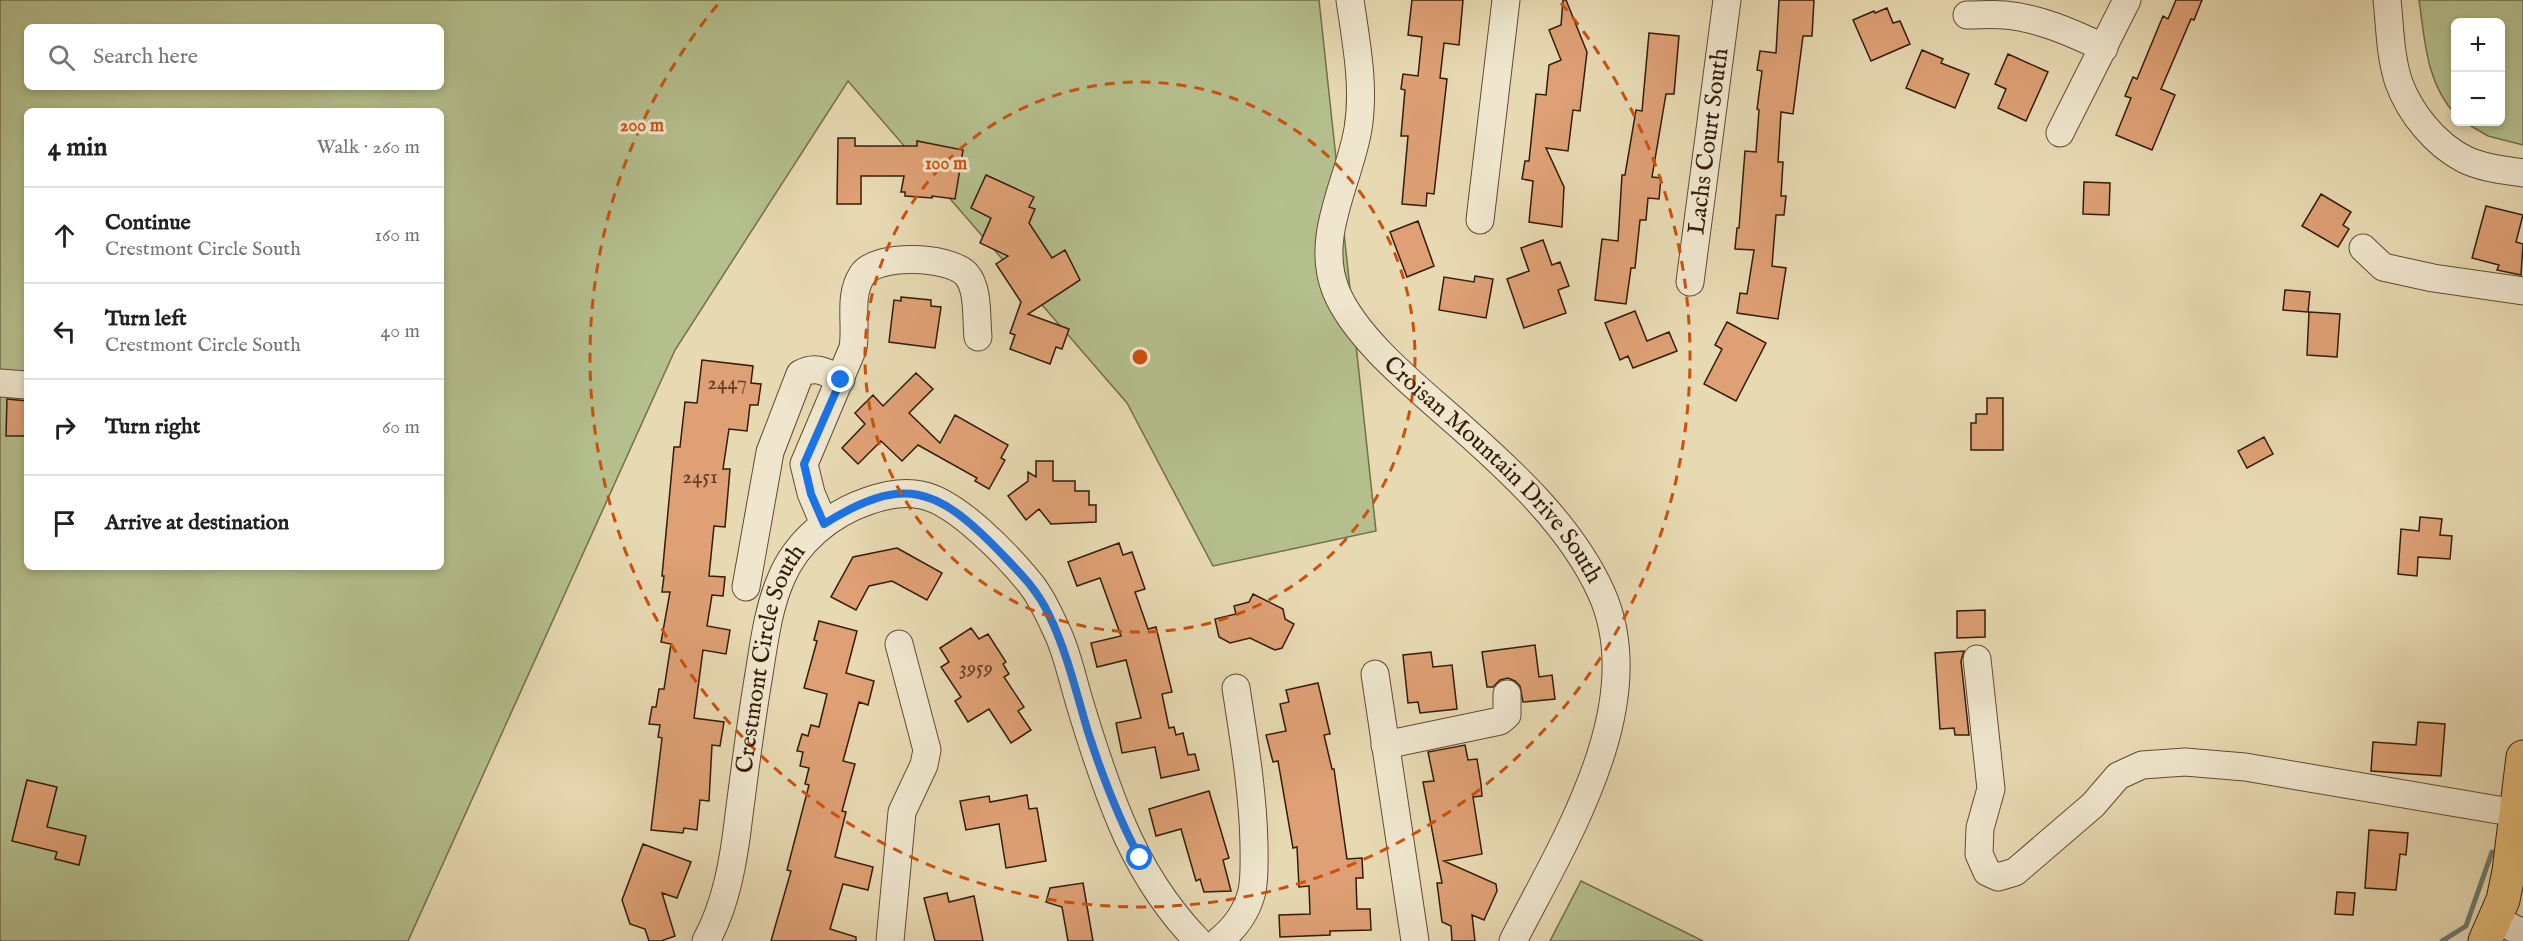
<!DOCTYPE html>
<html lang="en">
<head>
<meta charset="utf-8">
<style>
  :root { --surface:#fff; --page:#f6f6f6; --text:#202124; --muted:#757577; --line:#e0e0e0 }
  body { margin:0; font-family:"IM FELL English",serif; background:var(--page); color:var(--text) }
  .controls { position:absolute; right:18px; top:18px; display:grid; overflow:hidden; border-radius:9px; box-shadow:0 3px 9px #0003 }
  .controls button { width:54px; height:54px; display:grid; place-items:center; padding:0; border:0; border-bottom:2px solid var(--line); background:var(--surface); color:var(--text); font:30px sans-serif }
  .stop { position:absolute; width:18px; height:18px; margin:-14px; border:4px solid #1a73e8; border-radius:50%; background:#fff }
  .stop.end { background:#1a73e8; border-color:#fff; box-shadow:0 2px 6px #0008 }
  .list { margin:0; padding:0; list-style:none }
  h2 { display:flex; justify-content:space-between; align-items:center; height:78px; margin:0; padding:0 24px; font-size:26px }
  h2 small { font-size:20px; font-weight:400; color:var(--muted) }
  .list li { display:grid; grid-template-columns:39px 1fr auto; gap:18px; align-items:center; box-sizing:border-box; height:96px; padding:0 24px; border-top:2px solid var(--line) }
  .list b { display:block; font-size:22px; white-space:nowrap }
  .list p { margin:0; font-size:20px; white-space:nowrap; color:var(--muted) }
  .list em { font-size:20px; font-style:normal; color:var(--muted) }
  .icon { flex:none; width:33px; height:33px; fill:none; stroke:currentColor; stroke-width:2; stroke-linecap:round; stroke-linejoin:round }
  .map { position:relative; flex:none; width:2523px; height:941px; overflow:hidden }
  .search { position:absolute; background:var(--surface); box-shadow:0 3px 9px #0003; left:24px; top:24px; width:420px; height:66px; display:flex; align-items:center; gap:15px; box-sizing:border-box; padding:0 21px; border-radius:9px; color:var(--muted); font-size:22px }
  .panel { position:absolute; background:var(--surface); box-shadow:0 3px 9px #0003; left:24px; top:108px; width:420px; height:462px; border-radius:9px }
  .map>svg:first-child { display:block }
  .green { fill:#b4bf8d; stroke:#746e4a; stroke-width:1.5; fill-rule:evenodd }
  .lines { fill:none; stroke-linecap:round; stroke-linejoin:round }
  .stream { stroke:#6f7a6d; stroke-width:5 }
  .building { fill:#dea074; stroke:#341c08; stroke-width:1.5 }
  .minor-casing { stroke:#614b32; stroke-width:29 }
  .major-casing { stroke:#341c08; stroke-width:35 }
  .minor { stroke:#efe6cd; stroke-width:27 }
  .major { stroke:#e4bc79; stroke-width:33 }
  .route { stroke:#1a73e8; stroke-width:8 }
  .ring { fill:none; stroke:#cd500b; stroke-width:3; stroke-dasharray:10 8 }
  .labels { text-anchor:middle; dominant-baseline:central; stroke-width:6; stroke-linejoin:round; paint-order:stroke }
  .number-label { font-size:21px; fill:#5e3d23 }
  .street-label { font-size:24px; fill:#341c08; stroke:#efe6cd }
  .centre { fill:#cd500b; stroke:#efe6cd; stroke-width:3 }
  .ring-label { font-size:18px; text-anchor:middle; font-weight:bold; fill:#cd500b; stroke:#efe6cd; stroke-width:6; stroke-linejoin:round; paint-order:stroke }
</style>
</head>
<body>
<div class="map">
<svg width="2523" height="941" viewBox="0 0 2523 941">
  <rect width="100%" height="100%" fill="#e7d9b2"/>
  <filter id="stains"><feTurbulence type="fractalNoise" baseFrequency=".00333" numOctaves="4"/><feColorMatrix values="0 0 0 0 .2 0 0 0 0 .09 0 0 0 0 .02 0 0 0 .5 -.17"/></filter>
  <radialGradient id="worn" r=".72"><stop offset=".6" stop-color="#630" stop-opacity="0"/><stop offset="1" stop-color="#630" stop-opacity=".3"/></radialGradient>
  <path class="green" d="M0,0H1319L1376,531L1213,566L1127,403L848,81L675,350L408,941H0ZM27,27H441V87H27ZM27,111H441V567H27Z
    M2419,0H2523V145L2488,136L2464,122H2500V22H2456L2455,114C2426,82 2425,41 2419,0Z
    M1581,881L1703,941H1550Z"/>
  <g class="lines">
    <path class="stream" d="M2442,941L2466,926L2492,852"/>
  </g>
  <path class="building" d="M1412,0H1463L1459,45L1444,43L1440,78L1447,79L1434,194L1427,193L1426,206L1402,204L1408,136H1401L1405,90L1401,89L1403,74L1418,76L1422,37L1408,35Z
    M1563,0H1566L1587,52L1580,111L1573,110L1568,151L1546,148L1564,187L1562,227L1529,222L1533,181L1522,179L1525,161H1529L1536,94L1546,95L1549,65L1561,60L1549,30L1561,25Z
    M1779,0H1814L1812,36H1803L1793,114L1781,112L1778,162H1783L1781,196H1786L1784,215H1776L1772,266L1786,268L1778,319L1737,313L1740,293L1747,294L1754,250L1735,249L1737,228H1739L1745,151L1756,152L1759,110L1757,109L1762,71L1757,70L1760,51L1776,53Z
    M2176,0H2202L2194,20L2191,19L2161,89L2175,95L2152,150L2116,135L2131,98L2125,96L2133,77L2137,79L2163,16L2168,19Z
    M1887,8L1893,23L1900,21L1910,44L1871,61L1853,20L1874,11L1875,13Z
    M1649,33L1679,36L1674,94H1666L1652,177L1661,178L1659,199L1648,198L1646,220H1640L1635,268H1631L1626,304L1595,300L1602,239L1618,241L1622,175H1625L1636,110L1642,111Z
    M1922,50L1943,59L1941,63L1969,74L1955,108L1906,88Z
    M2008,54L2048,72L2026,121L1998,108L2006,89L1995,84Z
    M838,138H855V146H917V141L963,150L955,199L932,196V198L905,196V192H901L904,176H861V204H837Z
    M986,175L1034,197L1029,207L1035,209L1029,223L1052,258L1065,250L1080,280L1028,314L1069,329L1062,349L1056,347L1050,364L1010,349L1015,335L1010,333L1021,302L996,264L1008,256L980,243L991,218L971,208Z
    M2084,182L2110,183L2109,215L2083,214Z
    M2321,194L2351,212L2343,225L2349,229L2338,247L2302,226Z
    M2486,206L2523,215L2516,242L2523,244L2521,275L2497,270L2499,265L2472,258Z
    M1418,221L1434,266L1407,277L1390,232Z
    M1543,240L1552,265L1560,262L1569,286L1558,290L1566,313L1524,328L1507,279L1529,271L1521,248Z
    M1475,276L1493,279L1486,318L1439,310L1444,277L1474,282Z
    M2285,290L2310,292L2308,312L2283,310Z
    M901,297L931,300V306L941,307L935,348L889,342L894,300L901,301Z
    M1635,311L1647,341L1669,332L1677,351L1633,368L1628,356L1620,360L1605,323Z
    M2309,312L2340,314L2337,357L2307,355Z
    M1727,322L1766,343L1736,401L1704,384L1722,349L1715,345Z
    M702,360L753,366L751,383L761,384L758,405H750L747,431L729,429L723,469H730L725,527L714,526L709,576L725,577L723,596L712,595L707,626L730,630L726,654L703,650L694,718L724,722L720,746L712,745L709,801L700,800L697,830L684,828L683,833L651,830L662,738L658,737L660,725L649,724L652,707H656L659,689H664L671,644L661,642L670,592H662L664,576H662L674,447H680L685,402L697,403Z
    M916,373L933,389L909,413L940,443L955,415L1008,445L1001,458L1005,460L989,489L975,481L977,478L918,445L902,461L881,441L858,464L842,448L865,424L855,413L873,395L883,406Z
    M1987,398H2003V450H1971V423H1976V414H1987Z
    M7,399L27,401V436H6Z
    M2264,437L2273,454L2247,468L2238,451Z
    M1036,461H1053V481H1075V491H1089V505H1096V522L1051,524L1039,509L1026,520L1008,496L1028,481V472L1036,477Z
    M2420,517L2442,519L2440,535L2452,536L2450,559L2418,557L2417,576L2398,574L2401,529L2419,531Z
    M1119,543L1123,555L1132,552L1145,589L1135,592L1148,629L1156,627L1172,692L1162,694L1169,728L1174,727L1176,735L1183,733L1188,755L1195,754L1199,770L1161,778L1155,747L1122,753L1116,723L1141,718L1126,660L1097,667L1091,643L1121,636L1100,578L1077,586L1068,562Z
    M897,548L942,573L927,600L892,581L869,586L856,610L831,597L853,557Z
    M1253,594L1283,609L1285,619L1294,624L1282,648L1275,650L1250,638L1230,643L1219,637L1215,619L1236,614L1234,606L1249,602Z
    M1985,610V637L1957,638V611Z
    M819,621L857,631L846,673L874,681L868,705L859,702L843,761L855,764L842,811L846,812L835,857L873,867L868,890L843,884L830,929L856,937V941H771L791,871L787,870L809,785L805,784L809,768L800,766L803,752L797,751L802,734L808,736L811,725L819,727L827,694L804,688L817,641L814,640Z
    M971,628L979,639L988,634L1006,662L1003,664L1009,674L1004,677L1024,707L1018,711L1031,730L1011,743L989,709L968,722L955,701L961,697L941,667L949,662L940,648Z
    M1535,645L1539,677L1552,675L1555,699L1523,702L1520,686L1515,681L1508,678L1500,680L1493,687H1487L1482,652Z
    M1964,651L1961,661L1969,735H1955L1954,728L1940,729L1935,653Z
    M1431,652L1433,667L1452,665L1457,709L1420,713L1418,702L1408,703L1403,655Z
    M1318,683L1330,734L1324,735L1332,769H1334L1347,859L1362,858L1363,878H1356L1357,909H1370L1371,930L1330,931V935L1280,937L1279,915L1310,914L1309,886L1299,887L1297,847L1293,848L1278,761L1273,762L1266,735L1286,731L1280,704L1289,702L1286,690Z
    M2418,722L2445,724L2441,776L2371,771L2373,742L2416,745Z
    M1465,745L1468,760L1477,759L1481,784L1482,796L1473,797L1482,854L1444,861L1496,884L1497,891L1484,920L1472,915L1475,941H1452L1451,926L1442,922L1437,883H1442L1423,782L1434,781L1428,752Z
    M27,780L57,787L47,827L86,836L79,865L55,859L57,852L12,841Z
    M1209,791L1229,858L1223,860L1231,891L1204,892L1200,879L1196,881L1181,829L1156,836L1149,809Z
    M1027,795L1029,809L1037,808L1046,861L1006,868L999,824L966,830L960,801L989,796L990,802Z
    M2369,830L2408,833L2406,855L2400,854L2396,890L2365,888Z
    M643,844L691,862L677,898L662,893L675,936L661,941H649L645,929L630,924L622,900Z
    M1083,883L1093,941H1068L1062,907L1046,902L1050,888Z
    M2337,892L2355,893L2353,915L2335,914Z
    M947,893L949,902L974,896L983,941H935L924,898Z"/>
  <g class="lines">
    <g class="minor-casing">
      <g id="minor">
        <path id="s1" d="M1350,0C1356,42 1365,86 1358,129C1349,182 1314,237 1336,291C1356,340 1419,389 1459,425C1512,472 1571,526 1601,592C1652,704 1563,843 1513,941"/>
        <path d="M2387,0C2390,27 2390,57 2399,83C2410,113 2435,144 2464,159C2482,168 2504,170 2523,173"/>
        <path d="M1967,15C1980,15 1993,14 2005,15C2039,18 2073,33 2104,48"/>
        <path d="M2060,133L2127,0"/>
        <path d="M1480,220L1506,0"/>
        <path d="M2363,248L2383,267L2433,278L2523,291"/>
        <path id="s2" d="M1690,282L1727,0"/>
        <path d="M0,383L27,385"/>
        <path d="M824,524L811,493L804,464L853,348C857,324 848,297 862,275C876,253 949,256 966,274C979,288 976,318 978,337"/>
        <path d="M746,587L770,452L800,374C816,365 826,372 841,380"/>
        <path d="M1977,659L1991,789L1980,828L1979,854L1987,872L1998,877L2015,872L2093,805L2118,776L2142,765L2185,762L2245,767L2516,813"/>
        <path d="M1375,674L1415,941"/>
        <path d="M1385,745L1500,721L1507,715V694"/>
        <path d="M2495,919L2523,933"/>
        <path id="s3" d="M706,941C727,903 734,858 739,815C745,768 751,721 759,674C764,643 768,609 781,579C796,542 830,514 868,501C885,495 903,491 921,495C956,501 1008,556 1030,583C1042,598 1051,618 1059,636C1068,657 1073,681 1080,704C1092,744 1105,784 1121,822C1139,865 1166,908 1198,941"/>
        <path d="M890,941L902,812L924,765L927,750L899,644"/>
        <path d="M1219,941C1235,928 1247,912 1252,891C1255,876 1254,860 1254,845C1253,792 1244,740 1236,688"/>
      </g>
    </g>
    <g class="major-casing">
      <path id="major" d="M2485,941L2503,900L2509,871L2523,757"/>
    </g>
    <use href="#minor" class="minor"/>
    <use href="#major" class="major"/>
  </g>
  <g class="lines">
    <path class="route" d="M841,380L804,464L811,494L824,524C903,475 936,486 999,551C1018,571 1037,589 1049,615C1067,652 1076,692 1088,732C1102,775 1118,818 1140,858"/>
  </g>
  <g class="ring">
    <circle cx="1140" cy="357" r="275"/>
    <path d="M1561 3A550 550 0 1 1 719 3"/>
  </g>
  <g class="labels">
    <g class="number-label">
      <text x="727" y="383">2447</text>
      <text x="700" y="477">2451</text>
      <text x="976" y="668">3959</text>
    </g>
    <g class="street-label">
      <text stroke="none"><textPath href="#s2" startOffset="142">Lachs Court South</textPath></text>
      <text stroke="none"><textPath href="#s1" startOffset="536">Croisan Mountain Drive South</textPath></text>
      <text stroke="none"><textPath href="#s3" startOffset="291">Crestmont Circle South</textPath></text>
    </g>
  </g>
  <circle cx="1140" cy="357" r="9" class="centre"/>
  <g class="ring-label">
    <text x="642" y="131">200 m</text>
    <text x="946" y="169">100 m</text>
  </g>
  <rect width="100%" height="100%" filter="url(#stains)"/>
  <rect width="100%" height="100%" fill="url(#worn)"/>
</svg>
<div class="controls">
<button>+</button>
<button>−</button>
</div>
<div class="stop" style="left:1140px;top:858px"></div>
<div class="stop end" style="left:841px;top:380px"></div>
<div class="search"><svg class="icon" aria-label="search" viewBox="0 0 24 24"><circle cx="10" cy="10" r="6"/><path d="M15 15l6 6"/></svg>Search here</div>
<section class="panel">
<h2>4 min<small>Walk · 260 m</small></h2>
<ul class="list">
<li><svg class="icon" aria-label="ahead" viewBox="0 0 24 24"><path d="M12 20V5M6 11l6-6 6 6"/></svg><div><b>Continue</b><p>Crestmont Circle South</p></div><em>160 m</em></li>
<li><svg class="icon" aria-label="left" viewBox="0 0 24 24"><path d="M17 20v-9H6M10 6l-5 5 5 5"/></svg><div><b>Turn left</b><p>Crestmont Circle South</p></div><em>40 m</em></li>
<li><svg class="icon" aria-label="right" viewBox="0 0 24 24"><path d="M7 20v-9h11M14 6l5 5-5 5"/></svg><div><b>Turn right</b></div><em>60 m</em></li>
<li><svg class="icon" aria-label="arrive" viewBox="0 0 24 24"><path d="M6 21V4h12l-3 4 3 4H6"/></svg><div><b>Arrive at destination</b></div></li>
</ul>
</section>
</div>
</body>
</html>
